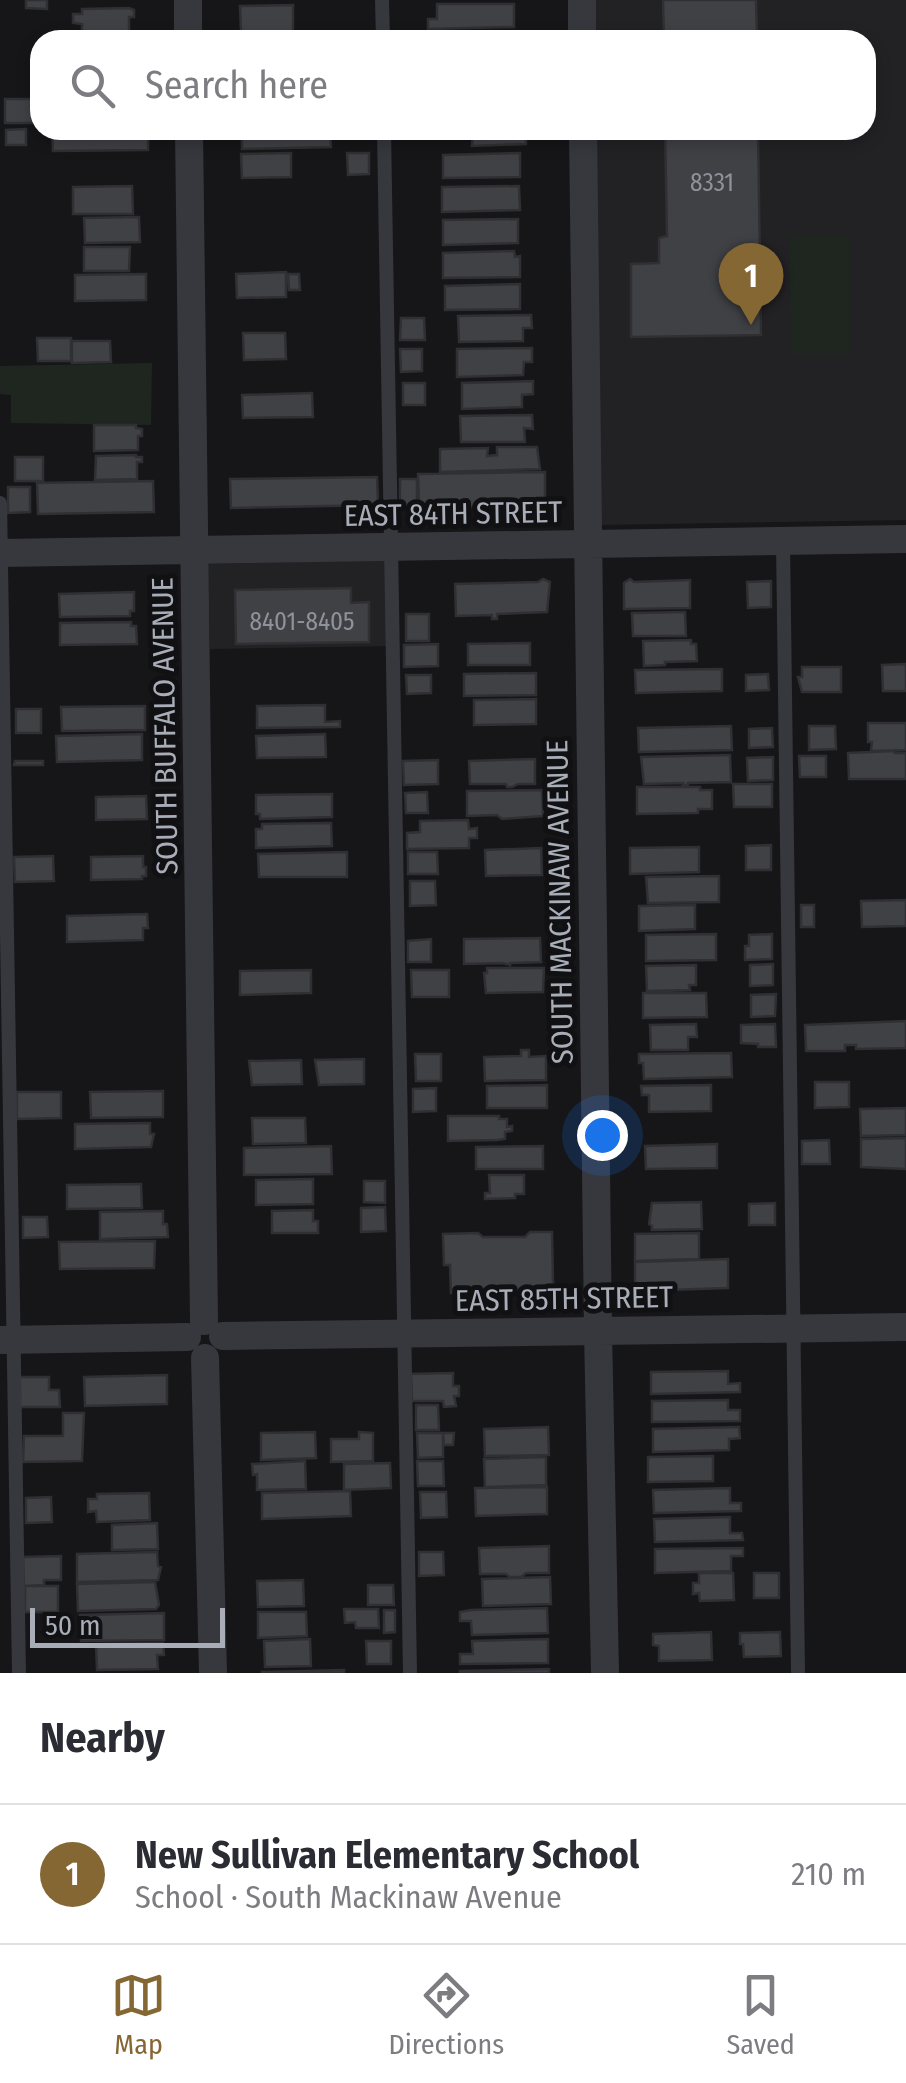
<!DOCTYPE html>
<html lang="en">
<head>
<meta charset="utf-8">
<style>
  :root { --surface:#fff; --page:#f7f7f7; --text:#2b2b33; --muted:#7c7c81; --line:#e1e1e2; --accent:#856733 }
  body { margin:0; font-family:"Fira Sans Condensed",sans-serif; background:var(--page); color:var(--text) }
  .scale { position:absolute; left:30px; bottom:25px; width:195px; box-sizing:border-box; padding-left:10px; border:5px solid #a8adb8; border-top:0; font-size:28px; line-height:35px; white-space:nowrap; color:#a8adb8; -webkit-text-stroke:8px #111113; paint-order:stroke }
  .you { position:absolute; left:602px; top:1135px; width:35px; height:35px; margin:-25px; border:8px solid #fff; border-radius:50%; background:#1a73e8; box-shadow:0 0 0 15px #1a73e833 }
  .badge { display:grid; place-items:center; width:65px; height:65px; border-radius:50%; background:var(--accent); color:#fff; font-size:32px; font-weight:700 }
  .pin { position:absolute; translate:-50% -82px; filter:drop-shadow(0 2px 5px #0008) }
  .pin::after { content:''; position:absolute; top:52px; width:35px; height:30px; background:inherit; clip-path:polygon(0 0,100% 0,50% 100%) }
  .list { margin:0; padding:0; list-style:none }
  h2 { display:flex; justify-content:space-between; align-items:center; height:130px; margin:0; padding:0 40px; font-size:42px }
  h2 small { font-size:32px; font-weight:400; color:var(--muted) }
  .list li { display:grid; grid-template-columns:65px 1fr auto; gap:30px; align-items:center; box-sizing:border-box; height:140px; padding:0 40px; border-top:2px solid var(--line) }
  .list b { display:block; font-size:38px; white-space:nowrap }
  .list p { margin:0; font-size:32px; white-space:nowrap; color:var(--muted) }
  .list em { font-size:32px; font-style:normal; color:var(--muted) }
  .icon { flex:none; width:55px; height:55px; fill:none; stroke:currentColor; stroke-width:2; stroke-linecap:round; stroke-linejoin:round }
  .map { position:relative; flex:none; width:906px; height:1673px; overflow:hidden }
  .search { position:absolute; background:var(--surface); box-shadow:0 5px 15px #0003; left:30px; right:30px; top:30px; height:110px; display:flex; align-items:center; gap:25px; box-sizing:border-box; padding:0 35px; border-radius:30px; color:var(--muted); font-size:38px }
  .sheet { height:270px; background:var(--surface) }
  nav { display:flex; justify-content:space-around; align-items:center; box-sizing:border-box; height:140px; border-top:2px solid var(--line); background:var(--surface); font-size:28px; color:var(--muted) }
  nav a { display:grid; justify-items:center; gap:5px }
  nav .on { color:var(--accent) }
  .map>svg:first-child { display:block }
  .built { fill:#222225 }
  .green { fill:#1e261f }
  .building { fill:#404145; stroke:#303034; stroke-width:2.5 }
  .lines { fill:none; stroke-linecap:round; stroke-linejoin:round }
  .lane { stroke:#37383d; stroke-width:14 }
  .street { stroke:#37383d; stroke-width:28 }
  .labels { text-anchor:middle; dominant-baseline:central; stroke-width:10; stroke-linejoin:round; paint-order:stroke }
  .number-label { font-size:25px; fill:#8e929b }
  .street-label { font-size:30px; fill:#a8adb8; stroke:#111113 }
</style>
</head>
<body>
<div class="map">
<svg width="906" height="1673" viewBox="0 0 906 1673">
  <rect width="100%" height="100%" fill="#161618"/>
  <path class="built" d="M592,0H906V520L599,525L594,130H866V40H593Z
    M391,560L393,646L210,649L208,564Z"/>
  <path class="green" d="M849,235L850,354H791L789,236Z
    M152,363L151,425L11,423V395L0,394V366Z"/>
  <path class="building" d="M26,0H47V9L26,8Z
    M663,0H756L757,40H664Z
    M437,4H514V27L428,29V19H437Z
    M293,5V31L241,32L240,6Z
    M129,8L134,10V17H129V33L82,34V24L73,23V14H82V9Z
    M510,33V36L515,37V40H433L432,34Z
    M5,99H32L33,107H40V123H5Z
    M26,129V145H6V130Z
    M52,130H148V150L53,151Z
    M242,130H330L331,147L242,149Z
    M473,130H526V144L472,146Z
    M665,130H758L761,335L631,337V264L659,263V238L667,236Z
    M291,153V177L242,178L241,154Z
    M347,153H369V174L348,175Z
    M520,153V177L443,178V155Z
    M132,186L133,214H73V187Z
    M519,186L520,210L442,212V187Z
    M139,217L140,242L85,243L84,218Z
    M518,219V243L443,245V220Z
    M84,247H130L129,271H84Z
    M514,251L515,257L520,256V277L443,278V253Z
    M286,272V297L237,298L236,274Z
    M146,274V300L75,301V275Z
    M288,274H299L300,290H289Z
    M520,284V309L445,310V286Z
    M531,315L532,328H523V341L459,342L458,316Z
    M401,318H424L425,340H400Z
    M243,333H285L286,359L244,360Z
    M37,338H71V361H38Z
    M72,341H110L111,362L72,363Z
    M532,348V362H524L523,375L457,377V349Z
    M400,349H422V371L401,372Z
    M533,381V394L522,395V407L462,409V383Z
    M403,383H425V405H403Z
    M312,393L313,417L243,418L242,395Z
    M532,415L533,429L524,428L525,442H461L460,416Z
    M94,425H136V428L142,429V436H138V450L94,451Z
    M497,447H537L540,469L440,472V449L488,448L487,456L497,455Z
    M136,455V457H142V462H137V479L95,480L96,456Z
    M15,457H43V481H15Z
    M545,472V506L419,508L418,474Z
    M377,477L378,505L231,508L230,479Z
    M400,479H417V507H400Z
    M153,481L154,512L38,514L37,483Z
    M8,487H30V512L8,513Z
    M543,579L550,582L547,612L497,614V619H492V615L456,616L455,584L538,582Z
    M630,579L634,582L690,580V608L624,609V583Z
    M771,581V607L748,608L747,582Z
    M351,588V603L369,602V642L236,644L235,590Z
    M134,592V611H130V616L60,617L59,594Z
    M685,612L686,636H633L632,613Z
    M406,614H429V641H406Z
    M131,622V626H136L137,644L60,645V623Z
    M691,640V644H696L697,661L665,662V665L644,666L643,641Z
    M530,643V665H468V644Z
    M438,644V666L404,667V645Z
    M906,664V691H883L882,665Z
    M802,667H841V692H802L798,677H802Z
    M722,669V691L636,693L635,670Z
    M536,673V695L464,696V674Z
    M768,674L769,690L746,691V675Z
    M406,675H431V693L407,694Z
    M536,699V724L474,725V700Z
    M325,705V722L340,721V727L257,728V706Z
    M145,706V730L62,731L61,707Z
    M16,709H41V733H16Z
    M868,723H906V750L871,751L872,742H868Z
    M731,726L732,750L639,752L638,728Z
    M809,726H835L836,749L809,750Z
    M772,728L773,747L749,748V729Z
    M142,734V760L57,762L56,736Z
    M325,734L326,757L257,758L256,736Z
    M894,751L895,753H906V779H849L848,753Z
    M730,755L731,782L688,783V785H683V783L644,784L641,757Z
    M799,756H826V777H800Z
    M773,757V780L748,781L747,758Z
    M535,759V784H518L512,787H507L506,784H470L469,761Z
    M438,760V784L404,785L403,761Z
    M15,761H43V765H14Z
    M733,784H772V807H734Z
    M637,787H700V790H712V809H698V813L637,814Z
    M542,790L543,816L502,819L497,815L467,816V791Z
    M427,792L428,813H406L405,793Z
    M332,794V817L260,819V814H256V795Z
    M146,796L147,819L96,820V797Z
    M468,820L469,829L477,828V838H469V848L407,849V833L420,832V821Z
    M331,823L332,846L256,848V829H262V824Z
    M771,845V870H746V846Z
    M699,847V872L630,874V848Z
    M541,848L542,875L486,876L485,850Z
    M347,852V877H259L258,854Z
    M408,852H437L438,874H408Z
    M53,856L54,881L15,882L14,857Z
    M143,856V867H146V876H142V879L91,880V857Z
    M719,876V902L648,903L646,877Z
    M410,881H435L436,905L410,906Z
    M906,900V926L862,927L861,901Z
    M695,905V929L639,931V906Z
    M801,905H814V927H801Z
    M147,914L148,928H143V940L67,942V916Z
    M716,934V960L646,961V935Z
    M772,934V959L745,960V946H749V935Z
    M540,938L541,962L510,963V965L503,963L464,964V939Z
    M431,939V962H408V941Z
    M773,964V985L750,986V965Z
    M696,965V985H689L690,990L647,991L646,966Z
    M487,968H544L543,992L486,993L484,973H487Z
    M311,970V993L240,995V971Z
    M411,970H449V997H412Z
    M643,993H706L707,1017L643,1018Z
    M776,994L775,1016L751,1017V995Z
    M906,1021V1048L856,1049V1045H845V1051H806L805,1025Z
    M696,1024L697,1037H688V1050H651L650,1025Z
    M775,1024L776,1047H758V1044L741,1043V1025Z
    M521,1050H529V1057L546,1056V1080L485,1081L484,1057L521,1056Z
    M731,1053L732,1077L644,1079L643,1063H639V1054Z
    M415,1054H441V1081H416Z
    M364,1059V1084L319,1085L315,1060Z
    M301,1060L302,1084L252,1085L249,1061Z
    M815,1082H849V1107L815,1108Z
    M547,1085V1108H487V1086Z
    M711,1085V1111L649,1112V1095H642L641,1086Z
    M436,1088V1111L413,1112V1089Z
    M163,1091V1117L91,1118L90,1092Z
    M17,1092H61V1118L17,1119Z
    M906,1108V1135L861,1136L860,1109Z
    M448,1116H499V1119H507V1127L512,1126V1131L505,1132V1139L497,1140L448,1141Z
    M252,1118H305L306,1143L253,1144Z
    M150,1123V1134H154L151,1147L75,1149V1124Z
    M906,1138V1169L861,1167V1139Z
    M829,1140L830,1164H802V1141Z
    M717,1144V1168L646,1169L645,1146Z
    M331,1146L332,1174L244,1175V1148Z
    M543,1146V1169H476V1147Z
    M489,1175H524V1194H515V1198L485,1199V1193H490Z
    M313,1179V1204L256,1205V1180Z
    M364,1181H385V1203L364,1202Z
    M141,1184L142,1208L67,1209V1185Z
    M701,1202L702,1229L652,1230V1226L649,1224L652,1203Z
    M775,1203V1225H749V1204Z
    M385,1207L386,1231L361,1232V1208Z
    M313,1210V1221H318V1233H272V1211Z
    M163,1211V1224H167L168,1237L100,1239V1212Z
    M23,1217H47L48,1237L23,1238Z
    M530,1232H552L553,1283L556,1287L553,1292L451,1293L450,1265H444L443,1234L478,1233L483,1237H525Z
    M699,1233V1259L635,1261V1234Z
    M155,1241L154,1268L60,1269L59,1242Z
    M728,1259V1288L635,1291V1262Z
    M728,1371V1384L740,1383V1392L651,1394V1372Z
    M453,1373V1386H459V1396H454L456,1406L444,1407L443,1401H412L411,1374Z
    M167,1375V1404L85,1406L84,1377Z
    M18,1377H49V1390H59L60,1407H19Z
    M728,1400V1410H740V1421L652,1422V1401Z
    M416,1405H438L439,1430H416Z
    M63,1413H84L82,1461L23,1462L24,1436H63Z
    M548,1427L549,1455L485,1456L484,1429Z
    M739,1427L740,1438L729,1439V1450L653,1452V1429Z
    M315,1432L316,1458L261,1460V1433Z
    M359,1432L373,1433V1461L331,1462V1439H359Z
    M417,1433H443V1457L418,1458Z
    M443,1433H454L453,1445H444Z
    M713,1456V1481L648,1482V1457Z
    M546,1457V1485L485,1487L484,1459Z
    M305,1461L306,1489L257,1490V1474L253,1475L252,1464Z
    M417,1461H443L444,1486H418Z
    M390,1463L391,1488L344,1490V1464Z
    M547,1487V1514L476,1516L475,1488Z
    M730,1488V1503H741V1511L654,1513L653,1490Z
    M350,1491L351,1516L262,1519V1493Z
    M420,1492H446L447,1517L421,1518Z
    M149,1493L150,1520L97,1522L96,1511L88,1512V1499H97V1494Z
    M51,1497L52,1522L26,1523V1498Z
    M730,1517V1533H742L743,1540L655,1542L654,1519Z
    M157,1523L158,1549L112,1550V1525Z
    M549,1546V1573H526L521,1577H510L506,1574H480L479,1548Z
    M743,1548V1556H731V1571L655,1573V1549Z
    M157,1552L158,1566L161,1567L158,1580L77,1582V1554Z
    M419,1552H443L444,1575L419,1576Z
    M61,1556V1580H44V1585L24,1586L23,1557Z
    M699,1573H733L734,1600L700,1601L699,1593L693,1594V1583H699Z
    M754,1573H779V1598H754Z
    M550,1577L551,1604L483,1606L482,1579Z
    M303,1580L304,1606L258,1607L257,1581Z
    M155,1582L159,1605L156,1609L78,1611L77,1584Z
    M368,1585H393L394,1605H368Z
    M25,1586H58V1612H25Z
    M547,1608L548,1633L472,1635L471,1621H460V1612L471,1610Z
    M344,1609H378L379,1628H356L355,1622L345,1623Z
    M384,1610H395V1632L384,1633Z
    M258,1612H306L307,1636L258,1638Z
    M164,1613V1640L81,1641L80,1615Z
    M711,1632L712,1660L659,1661V1646L653,1645V1634Z
    M780,1632L781,1656L744,1657L743,1644H740V1633Z
    M310,1639L311,1666L265,1667L264,1641Z
    M548,1639V1663L460,1664V1654H473L472,1641Z
    M366,1641H391V1664H367Z
    M163,1643L164,1655H157L158,1669L97,1670L96,1644Z
    M549,1669V1673H460V1671Z
    M344,1670V1673H262V1672Z"/>
  <g class="lines">
    <path class="lane" d="M382,0L383,40
      M384,130L410,1673
      M0,503L19,1673
      M783,542L798,1673"/>
    <path class="street" d="M188,0V40
      M582,0V40
      M189,130L204,1321
      M583,130L598,1331L605,1673
      M0,553L906,539
      M223,1336L906,1327
      M0,1340L187,1337
      M205,1358L213,1673"/>
  </g>
  <g class="labels">
    <g class="number-label">
      <text x="712" y="183">8331</text>
      <text x="302" y="622">8401-8405</text>
    </g>
    <g class="street-label">
      <text transform="translate(453 514) rotate(-1)">EAST 84TH STREET</text>
      <text transform="translate(165 726) rotate(-91)">SOUTH BUFFALO AVENUE</text>
      <text transform="translate(560 902) rotate(-91)">SOUTH MACKINAW AVENUE</text>
      <text transform="translate(564 1299) rotate(-1)">EAST 85TH STREET</text>
    </g>
  </g>
</svg>
<div class="scale">50 m</div>
<div class="you"></div>
<div class="pin badge" style="left:751px;top:325px">1</div>
<div class="search"><svg class="icon" aria-label="search" viewBox="0 0 24 24"><circle cx="10" cy="10" r="6"/><path d="M15 15l6 6"/></svg>Search here</div>
</div>
<section class="sheet">
<h2>Nearby<small></small></h2>
<ul class="list">
<li><span class="badge">1</span><div><b>New Sullivan Elementary School</b><p>School · South Mackinaw Avenue</p></div><em>210 m</em></li>
</ul>
</section>
<nav>
<a class="on"><svg class="icon" aria-label="map" viewBox="0 0 24 24"><path d="M3 6l6-2 6 2 6-2v14l-6 2-6-2-6 2zM9 4v14M15 6v14"/></svg>Map</a>
<a><svg class="icon" aria-label="directions" viewBox="0 0 24 24"><path d="M12 3l9 9-9 9-9-9zM9 14v-3h6M13 9l2 2-2 2"/></svg>Directions</a>
<a><svg class="icon" aria-label="saved" viewBox="0 0 24 24"><path d="M7 4h10v16l-5-4-5 4z"/></svg>Saved</a>
</nav>
</body>
</html>
